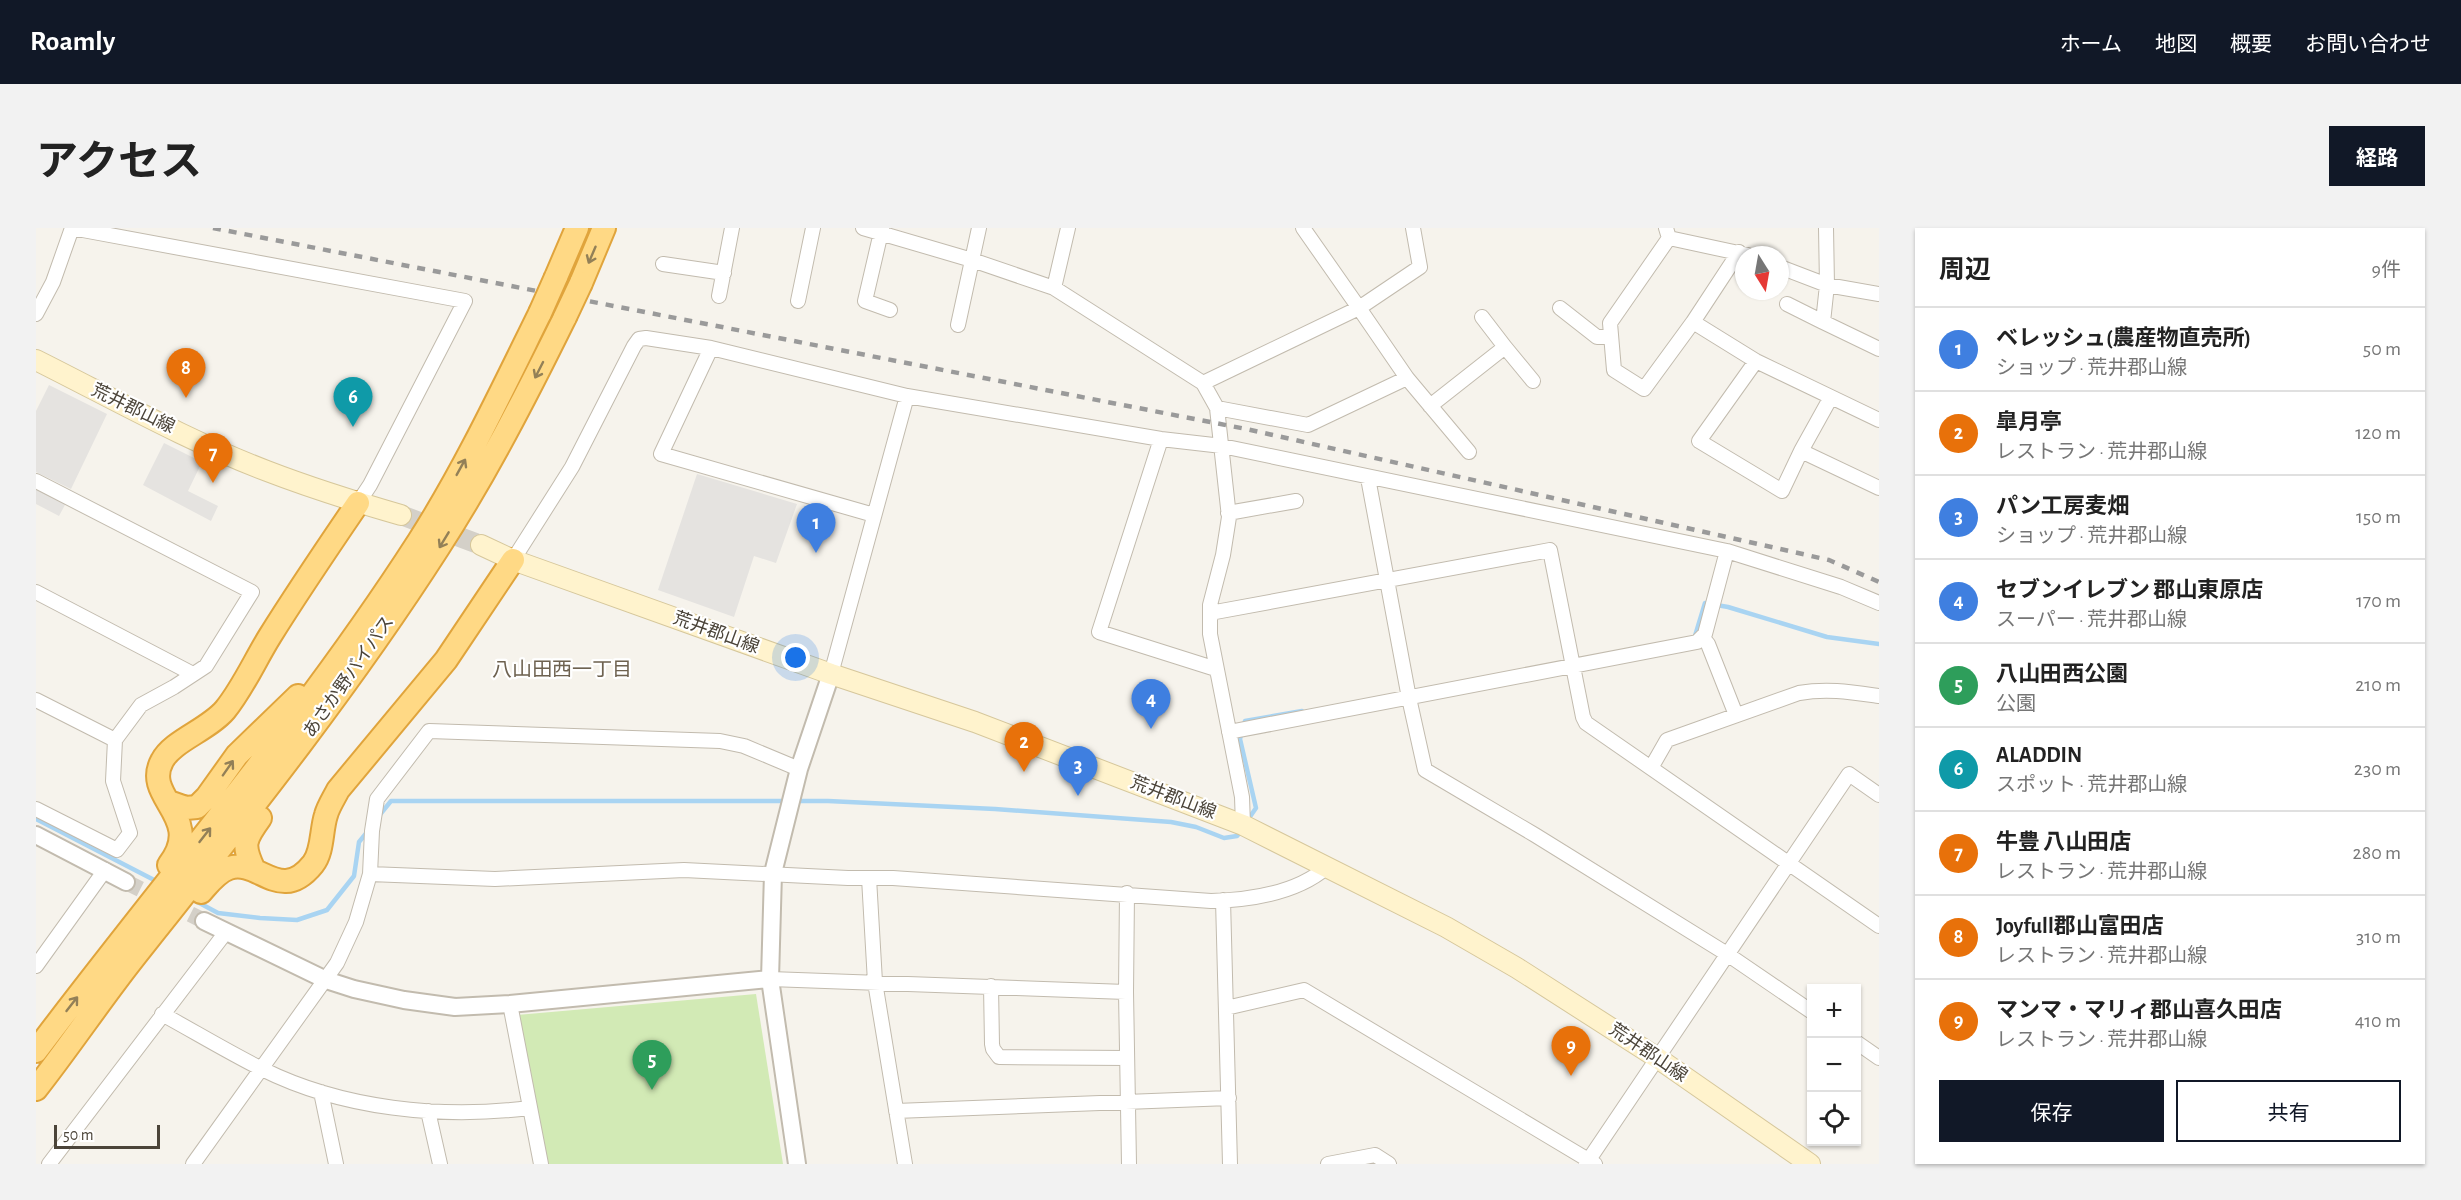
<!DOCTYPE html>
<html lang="ja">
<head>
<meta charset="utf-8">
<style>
  :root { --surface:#fff; --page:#f2f2f2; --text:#222; --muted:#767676; --line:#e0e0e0; --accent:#111827 }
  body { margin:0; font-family:"Alegreya Sans","Noto Sans JP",sans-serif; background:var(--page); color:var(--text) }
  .controls { position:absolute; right:18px; bottom:18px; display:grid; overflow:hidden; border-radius:0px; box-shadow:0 2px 4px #0004 }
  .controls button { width:54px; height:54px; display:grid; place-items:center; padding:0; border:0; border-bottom:2px solid var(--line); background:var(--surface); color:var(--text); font:30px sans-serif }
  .compass { position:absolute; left:1699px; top:18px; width:54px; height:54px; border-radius:50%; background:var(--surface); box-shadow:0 2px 4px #0004; rotate:169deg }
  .scale { position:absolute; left:18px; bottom:15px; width:106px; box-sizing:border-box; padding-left:6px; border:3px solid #4b4439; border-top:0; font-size:16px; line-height:21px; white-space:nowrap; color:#4b4439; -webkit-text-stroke:4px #fff; paint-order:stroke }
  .you { position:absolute; left:760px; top:430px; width:21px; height:21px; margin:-15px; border:4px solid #fff; border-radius:50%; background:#1a73e8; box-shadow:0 0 0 9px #1a73e833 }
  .badge { display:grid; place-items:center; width:39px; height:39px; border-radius:50%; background:var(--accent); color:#fff; font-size:20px; font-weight:700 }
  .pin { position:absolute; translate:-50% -50px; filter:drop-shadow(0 2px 3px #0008) }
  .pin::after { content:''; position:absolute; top:32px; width:21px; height:18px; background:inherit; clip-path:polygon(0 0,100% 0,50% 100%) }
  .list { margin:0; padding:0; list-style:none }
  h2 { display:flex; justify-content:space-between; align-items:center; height:78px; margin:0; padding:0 24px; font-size:26px }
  h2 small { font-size:20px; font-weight:400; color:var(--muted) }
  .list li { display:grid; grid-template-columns:39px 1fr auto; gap:18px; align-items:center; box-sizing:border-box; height:84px; padding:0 24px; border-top:2px solid var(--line) }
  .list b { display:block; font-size:22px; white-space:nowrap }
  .list p { margin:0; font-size:20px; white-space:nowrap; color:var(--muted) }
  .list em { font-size:20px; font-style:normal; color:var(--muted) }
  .actions { display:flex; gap:12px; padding:18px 24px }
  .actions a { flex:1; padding:14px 0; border:2px solid var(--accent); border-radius:0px; text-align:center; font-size:21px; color:var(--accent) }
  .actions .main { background:var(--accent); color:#fff }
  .icon { flex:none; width:33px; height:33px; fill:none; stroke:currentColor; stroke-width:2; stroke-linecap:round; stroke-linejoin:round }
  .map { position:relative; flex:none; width:1843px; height:936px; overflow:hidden; border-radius:0px }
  header { display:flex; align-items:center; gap:36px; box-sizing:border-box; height:84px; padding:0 30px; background:var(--accent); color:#fff }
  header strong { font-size:28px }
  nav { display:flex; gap:33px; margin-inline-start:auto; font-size:21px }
  .intro { display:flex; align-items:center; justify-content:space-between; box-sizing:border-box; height:144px; padding:0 36px }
  h1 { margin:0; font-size:42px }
  .button { padding:15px 27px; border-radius:0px; background:var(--accent); color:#fff; font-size:21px; font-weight:700 }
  main { display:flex; gap:36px; padding:0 36px }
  aside { flex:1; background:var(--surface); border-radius:0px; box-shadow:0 2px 4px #0004 }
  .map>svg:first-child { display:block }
  .green { fill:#d2eab5 }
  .parking { fill:#e5e3e0 }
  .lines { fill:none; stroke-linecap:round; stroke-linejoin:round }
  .stream { stroke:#a9d4f2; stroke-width:4.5 }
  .tertiary-tunnel { stroke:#d4d0c8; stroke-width:16; stroke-dasharray:16 8; stroke-linecap:butt }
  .secondary-tunnel { stroke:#d4d0c8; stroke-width:20; stroke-dasharray:20 10; stroke-linecap:butt }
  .minor-casing { stroke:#c2bbae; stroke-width:16 }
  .tertiary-casing { stroke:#c2bbae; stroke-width:20 }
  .secondary-casing { stroke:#d6c79b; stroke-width:22 }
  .trunk-casing { stroke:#e0a43c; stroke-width:26 }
  .minor { stroke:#fff; stroke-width:14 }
  .tertiary { stroke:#fff; stroke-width:16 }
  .secondary { stroke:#fff3cd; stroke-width:20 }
  .trunk { stroke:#ffd985; stroke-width:22 }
  .rail { stroke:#9a9a9a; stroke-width:4.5; stroke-dasharray:8 8; stroke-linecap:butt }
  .trunk-bridge-casing { stroke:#e0a43c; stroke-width:26; stroke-linecap:butt }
  .trunk-bridge { stroke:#ffd985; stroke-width:22 }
  .oneway { stroke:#938057 }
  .labels { text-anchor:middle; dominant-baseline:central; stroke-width:4.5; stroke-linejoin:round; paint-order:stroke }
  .street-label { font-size:18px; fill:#4b4439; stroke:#fff }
  .neighbourhood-label { font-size:20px; fill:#6e6250; stroke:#fff }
</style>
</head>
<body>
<header>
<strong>Roamly</strong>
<nav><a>ホーム</a><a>地図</a><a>概要</a><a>お問い合わせ</a></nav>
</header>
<div class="intro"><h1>アクセス</h1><a class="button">経路</a></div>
<main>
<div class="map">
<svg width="1843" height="936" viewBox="0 0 1843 936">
  <rect width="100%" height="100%" fill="#f6f3ec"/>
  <path class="green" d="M720,766L747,936H511L481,787Z"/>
  <path class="parking" d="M13,157L71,186L35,261L0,244V183Z
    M128,215L166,234L152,263L182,278L175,293L107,257Z
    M661,246L761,276L740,335L718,328L698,389L622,362Z
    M0,260L30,275L23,288L0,276Z"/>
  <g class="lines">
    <path class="stream" d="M1659,408L1669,375L1692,379L1791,409L1843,416
      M342,589L355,573H792L959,581L1135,594L1160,599L1188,610L1201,608L1205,603
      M0,591L122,654
      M1211,593L1220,580L1204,511L1209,493L1266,483
      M154,670L182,685L224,690L261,692L291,682L318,648L323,614L332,603"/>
    <path class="tertiary-tunnel" d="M90,654L168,693"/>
    <path class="secondary-tunnel" d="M365,287L445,317"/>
    <g class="minor-casing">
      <path id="minor" d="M827,0L936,32L1018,60L1167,155
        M846,0L829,73L854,82
        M1377,0L1384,39L1323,80L1371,150L1433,224
        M1630,0L1633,10L1712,27
        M1790,0L1791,57L1787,94L1843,121
        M1633,10L1574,95L1578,142L1608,161L1657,94
        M1703,24L1657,94L1720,133L1843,192
        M627,36L688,45
        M1744,39L1791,57L1843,66
        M1018,60L1032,0
        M683,68L696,0
        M762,73L777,0
        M1751,76L1787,94
        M1524,80L1561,109H1575
        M0,86L17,54L36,0L429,73L334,257L322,275
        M1446,89L1469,119
        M922,97L943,0
        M675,120L625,226L838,287
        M1720,133L1663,213L1746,263L1765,223L1843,260
        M1394,178L1469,119L1497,153
        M1181,180L1272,197L1371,150
        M1125,211L1063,404L1180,441
        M1765,223L1795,169
        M1332,250L1373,470L1389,542L1499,607L1691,726L1776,784
        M0,253L216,364L170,438L138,459L105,477L79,512L77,553L94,605L81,622L0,581
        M1192,285L1260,273
        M477,332L536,239L598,118L603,111L610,110L675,120L871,168L1125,211L1186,218L1691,323L1805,359L1843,375
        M0,364L157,446
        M1174,385L1514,322L1547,489L1550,495L1843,698
        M1667,410L1672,416L1700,487
        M795,446L871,168
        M0,472L79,512
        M1193,504L1661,414L1669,406L1691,323
        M1615,540L1631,512L1763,465C1791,460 1815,464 1843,468
        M1207,597L1206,569L1174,406V377L1187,327L1193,289L1181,180L1167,155L1323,80L1267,0
        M334,646L336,603L341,571L393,503L684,513L708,518L763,541
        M833,650L839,754L869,936
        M1091,665L1090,764L1093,936
        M1187,672L1194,936
        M0,738L69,642
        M734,751L1090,764
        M955,758L956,816L957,821L963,829L1091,830
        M474,776L505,936
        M1190,780L1268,762L1559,936
        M126,786C159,804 192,824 226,841C306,881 405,891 493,880
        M1820,814L1843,830
        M285,864L300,936
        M392,883L404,936
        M860,883L1193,870
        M13,936L190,704
        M157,936L301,735L320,694L334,646L459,651L648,642L812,650H857L1175,673C1215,672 1261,665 1291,639
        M1292,936L1339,927L1353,936
        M1550,936L1813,546L1843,567"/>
    </g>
    <g class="tertiary-casing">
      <path id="tertiary" d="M0,607L90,654
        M168,693L290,752L318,761L368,772L419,779L474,776L734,751L737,645L763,541L795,446
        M734,751L761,936"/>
    </g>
    <g class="secondary-casing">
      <path id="secondary" d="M0,132C76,170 152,213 231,243C275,260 320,274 365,287
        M445,317L477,332L795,446L939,494L1207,597L1410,699L1481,740L1620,829L1774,936"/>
    </g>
    <g class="trunk-casing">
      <path id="trunk" d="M520,49L541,0
        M545,55L568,0
        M133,574L150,580L161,579L171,569L201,527L262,468
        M133,637C170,589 106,570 126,533C136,513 172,502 189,482C207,460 219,432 234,408C262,363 292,319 322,275
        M218,642C206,617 208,612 224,590
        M165,664C173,655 181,644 193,640C223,630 244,677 277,636C287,624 285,602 290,587C292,579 298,570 302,562L410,432L477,332
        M0,823C128,653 268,492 383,313C429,241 466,162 504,85
        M0,861C33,819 63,774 96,732C202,598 309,465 402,320C450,246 490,168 529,89"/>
    </g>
    <use href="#minor" class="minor"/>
    <use href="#tertiary" class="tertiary"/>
    <use href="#secondary" class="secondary"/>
    <use href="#trunk" class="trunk"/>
    <path class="rail" d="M177,0L1210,201L1793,332L1843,354"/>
    <g class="trunk-bridge-casing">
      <path id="trunk-bridge" d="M504,85L520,49
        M529,89L545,55"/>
    </g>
    <use href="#trunk-bridge" class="trunk-bridge"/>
  </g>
  <defs><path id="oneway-shaft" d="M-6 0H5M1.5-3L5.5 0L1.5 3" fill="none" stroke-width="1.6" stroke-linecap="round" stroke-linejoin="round" transform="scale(1.5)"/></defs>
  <g class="oneway">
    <use href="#oneway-shaft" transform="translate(556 27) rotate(113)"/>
    <use href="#oneway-shaft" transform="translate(503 142) rotate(117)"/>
    <use href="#oneway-shaft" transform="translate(425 239) rotate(-61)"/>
    <use href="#oneway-shaft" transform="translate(408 312) rotate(121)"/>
    <use href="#oneway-shaft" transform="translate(192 540) rotate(-55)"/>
    <use href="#oneway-shaft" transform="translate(169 607) rotate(-52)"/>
    <use href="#oneway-shaft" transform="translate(36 776) rotate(-52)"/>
  </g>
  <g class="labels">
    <g class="street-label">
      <text transform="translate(97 181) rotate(26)">荒井郡山線</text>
      <text transform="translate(680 405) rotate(20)">荒井郡山線</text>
      <text transform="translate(313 449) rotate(-55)">あさか野バイパス</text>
      <text transform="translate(1137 570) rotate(21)">荒井郡山線</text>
      <text transform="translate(1612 825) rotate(34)">荒井郡山線</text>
    </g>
    <g class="neighbourhood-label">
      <text x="526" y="442">八山田西一丁目</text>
    </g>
  </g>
</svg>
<div class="controls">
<button>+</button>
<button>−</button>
<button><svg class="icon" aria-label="locate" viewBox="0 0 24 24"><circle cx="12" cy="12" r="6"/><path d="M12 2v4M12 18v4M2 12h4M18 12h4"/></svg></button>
</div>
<svg class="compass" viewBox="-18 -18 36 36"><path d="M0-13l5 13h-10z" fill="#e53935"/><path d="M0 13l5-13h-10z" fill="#767676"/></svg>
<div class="scale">50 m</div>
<div class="you"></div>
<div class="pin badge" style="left:780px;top:325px;background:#3f7fe0">1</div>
<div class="pin badge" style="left:988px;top:544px;background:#e8710a">2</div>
<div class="pin badge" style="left:1042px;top:568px;background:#3f7fe0">3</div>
<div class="pin badge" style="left:1115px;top:501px;background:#3f7fe0">4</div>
<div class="pin badge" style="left:616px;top:862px;background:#2e9e5b">5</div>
<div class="pin badge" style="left:317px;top:199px;background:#0f9aa8">6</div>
<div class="pin badge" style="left:177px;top:255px;background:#e8710a">7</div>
<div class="pin badge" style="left:150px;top:170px;background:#e8710a">8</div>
<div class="pin badge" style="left:1535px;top:848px;background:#e8710a">9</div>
</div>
<aside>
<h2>周辺<small>9件</small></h2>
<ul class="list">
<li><span class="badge" style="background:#3f7fe0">1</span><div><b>ベレッシュ(農産物直売所)</b><p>ショップ · 荒井郡山線</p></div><em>50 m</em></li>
<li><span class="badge" style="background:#e8710a">2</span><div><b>皐月亭</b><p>レストラン · 荒井郡山線</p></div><em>120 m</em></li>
<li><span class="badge" style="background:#3f7fe0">3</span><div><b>パン工房麦畑</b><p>ショップ · 荒井郡山線</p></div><em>150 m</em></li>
<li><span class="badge" style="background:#3f7fe0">4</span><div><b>セブンイレブン 郡山東原店</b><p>スーパー · 荒井郡山線</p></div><em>170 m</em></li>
<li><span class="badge" style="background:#2e9e5b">5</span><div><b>八山田西公園</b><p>公園</p></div><em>210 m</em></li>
<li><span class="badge" style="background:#0f9aa8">6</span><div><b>ALADDIN</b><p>スポット · 荒井郡山線</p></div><em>230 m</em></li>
<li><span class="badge" style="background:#e8710a">7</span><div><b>牛豊 八山田店</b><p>レストラン · 荒井郡山線</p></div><em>280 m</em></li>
<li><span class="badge" style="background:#e8710a">8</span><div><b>Joyfull郡山富田店</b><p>レストラン · 荒井郡山線</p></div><em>310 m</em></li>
<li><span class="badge" style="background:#e8710a">9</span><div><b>マンマ・マリィ郡山喜久田店</b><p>レストラン · 荒井郡山線</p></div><em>410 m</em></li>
</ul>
<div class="actions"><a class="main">保存</a><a>共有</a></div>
</aside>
</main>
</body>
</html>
